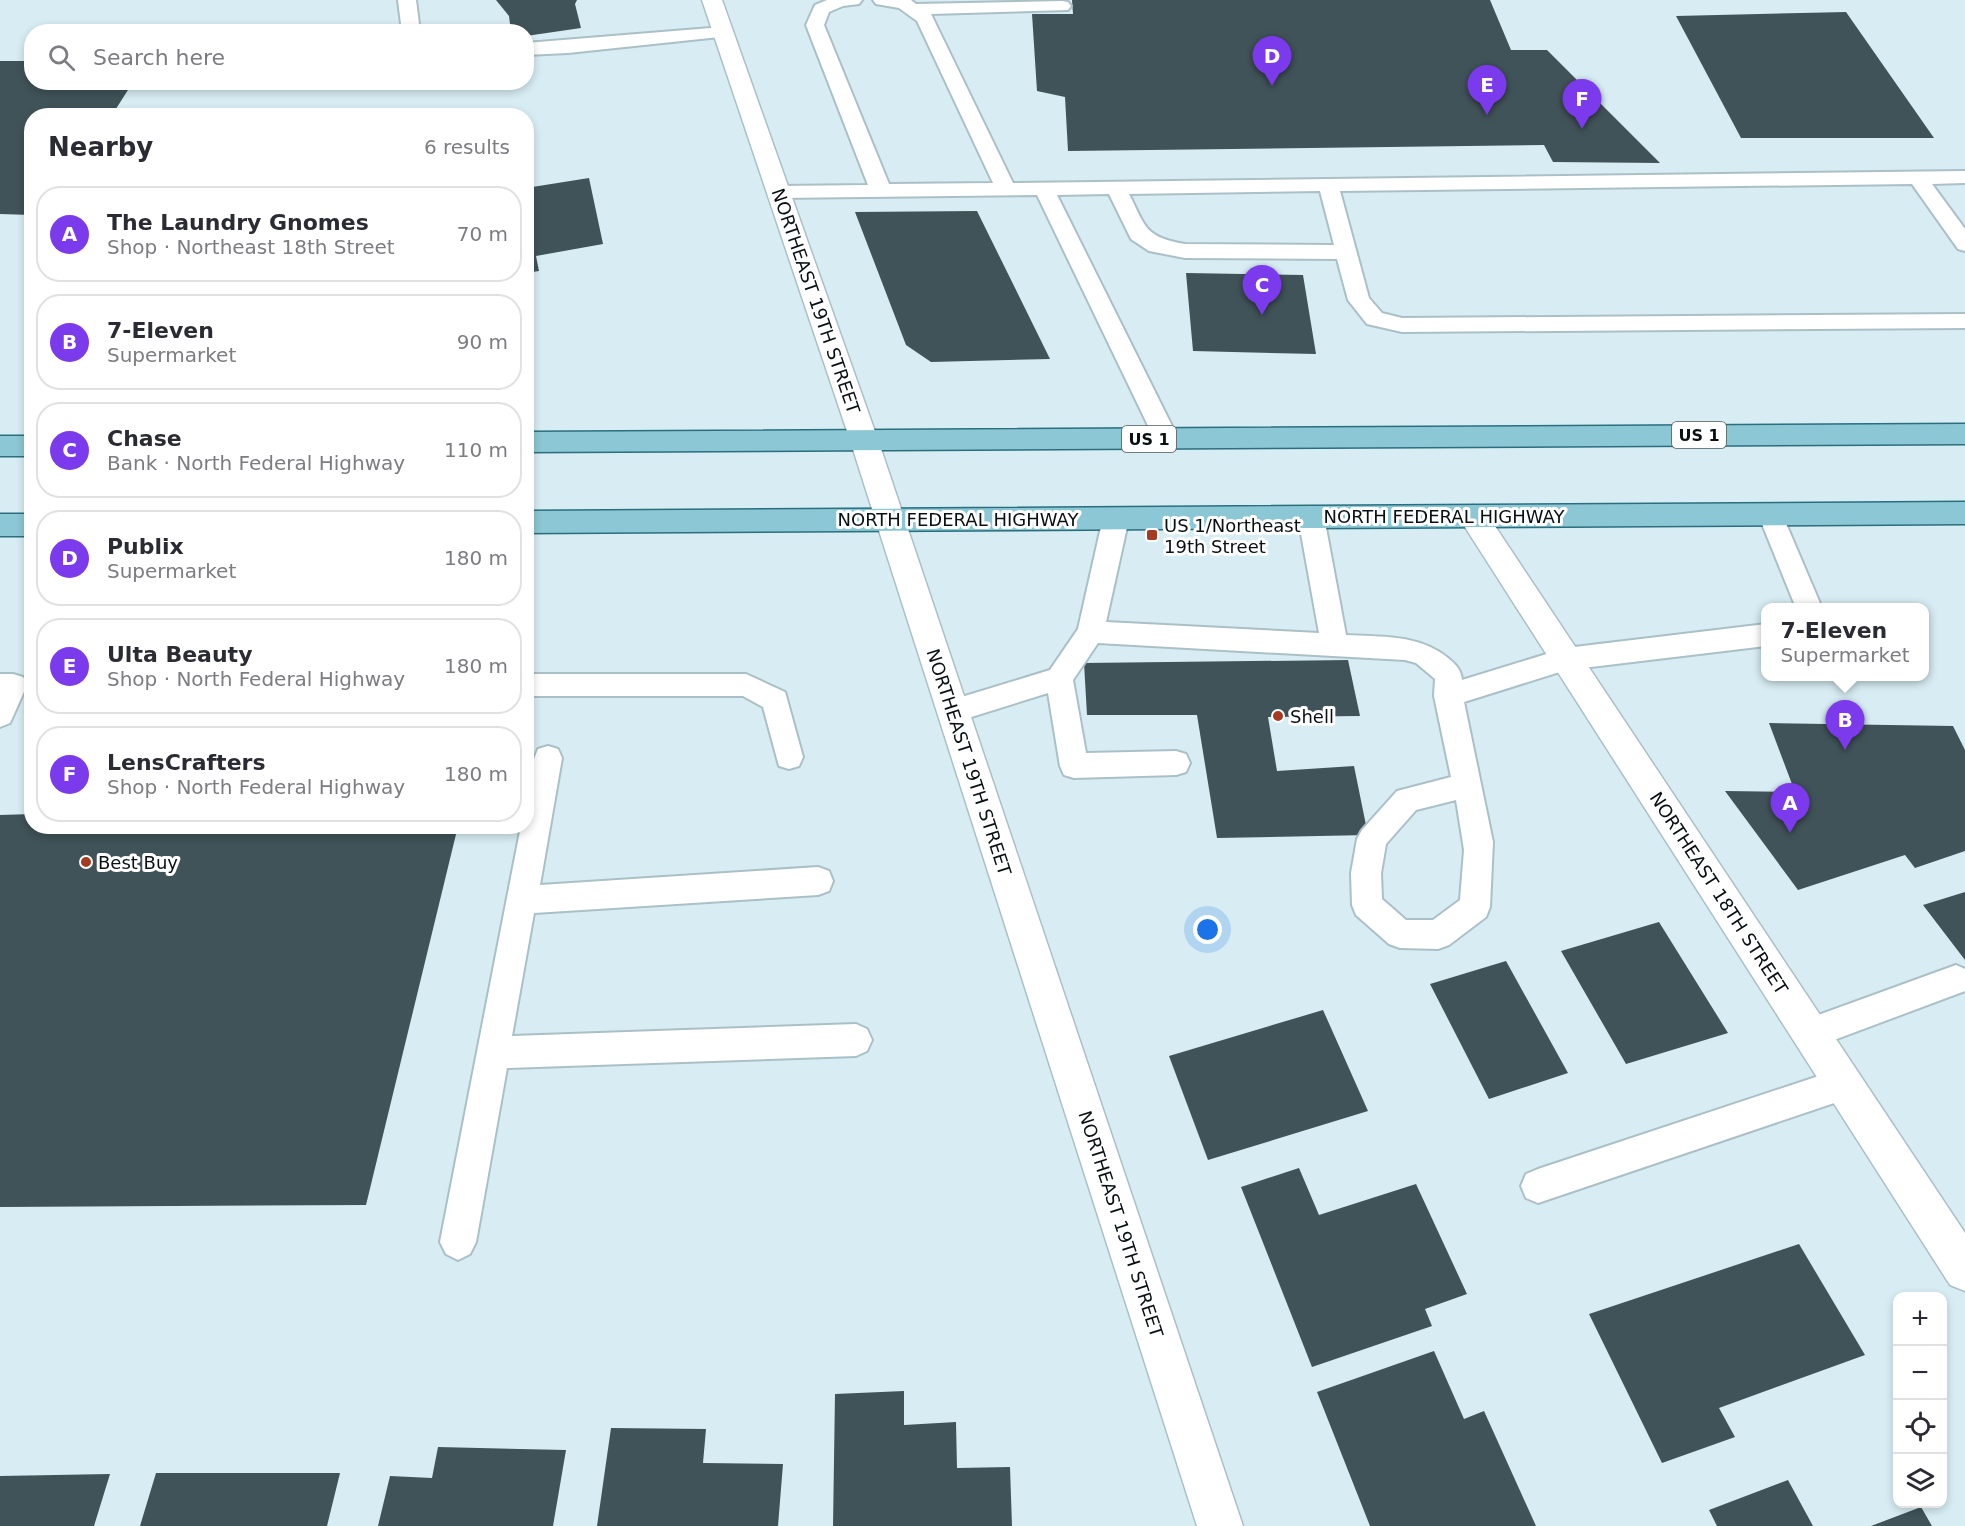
<!DOCTYPE html>
<html lang="en">
<head>
<meta charset="utf-8">
<style>
  :root { --surface:#fff; --page:#f7f7f7; --text:#2b2b33; --muted:#7c7c81; --line:#e1e1e2; --accent:#7c3aed }
  body { margin:0; font-family:"DejaVu Sans",sans-serif; background:var(--page); color:var(--text) }
  .controls { position:absolute; right:18px; bottom:18px; display:grid; overflow:hidden; border-radius:12px; box-shadow:0 3px 9px #0003 }
  .controls button { width:54px; height:54px; display:grid; place-items:center; padding:0; border:0; border-bottom:2px solid var(--line); background:var(--surface); color:var(--text); font:30px sans-serif }
  .you { position:absolute; left:1208px; top:930px; width:21px; height:21px; margin:-15px; border:4px solid #fff; border-radius:50%; background:#1a73e8; box-shadow:0 0 0 9px #1a73e833 }
  .badge { display:grid; place-items:center; width:39px; height:39px; border-radius:50%; background:var(--accent); color:#fff; font-size:20px; font-weight:700 }
  .pin { position:absolute; translate:-50% -50px; filter:drop-shadow(0 2px 3px #0008) }
  .pin::after { content:''; position:absolute; top:32px; width:21px; height:18px; background:inherit; clip-path:polygon(0 0,100% 0,50% 100%) }
  .popup { position:absolute; left:1761px; top:603px; width:168px; height:78px; box-sizing:border-box; display:grid; place-content:center; border-radius:12px; background:var(--surface); filter:drop-shadow(0 2px 4px #0005); font-size:20px; white-space:nowrap; color:var(--muted) }
  .popup b { font-size:22px; color:var(--text) }
  .popup::after { content:''; position:absolute; left:50%; top:100%; margin-left:-12px; border:12px solid transparent; border-top-color:var(--surface) }
  .list { margin:0; padding:0; list-style:none }
  h2 { display:flex; justify-content:space-between; align-items:center; height:78px; margin:0; padding:0 24px; font-size:26px }
  h2 small { font-size:20px; font-weight:400; color:var(--muted) }
  .list li { display:grid; grid-template-columns:39px 1fr auto; gap:18px; align-items:center; box-sizing:border-box; height:96px; margin:0 12px 12px; padding:0 12px; border:2px solid var(--line); border-radius:24px }
  .list b { display:block; font-size:22px; white-space:nowrap }
  .list p { margin:0; font-size:20px; white-space:nowrap; color:var(--muted) }
  .list em { font-size:20px; font-style:normal; color:var(--muted) }
  .icon { flex:none; width:33px; height:33px; fill:none; stroke:currentColor; stroke-width:2; stroke-linecap:round; stroke-linejoin:round }
  .map { position:relative; flex:none; width:1965px; height:1526px; overflow:hidden }
  .search { position:absolute; background:var(--surface); box-shadow:0 3px 9px #0003; left:24px; top:24px; width:510px; height:66px; display:flex; align-items:center; gap:15px; box-sizing:border-box; padding:0 21px; border-radius:24px; color:var(--muted); font-size:22px }
  .panel { position:absolute; background:var(--surface); box-shadow:0 3px 9px #0003; left:24px; top:108px; width:510px; height:726px; border-radius:24px }
  .map>svg:first-child { display:block }
  .building { fill:#405358 }
  .lines { fill:none; stroke-linecap:round; stroke-linejoin:round }
  .lane-casing { stroke:#abc0c6; stroke-width:4 }
  .street-casing { stroke:#abc0c6; stroke-width:3 }
  .primary-casing { stroke:#2b6e7e; stroke-width:3 }
  .lane { fill:#fff; fill-rule:evenodd }
  .street { fill:#fff; fill-rule:evenodd }
  .primary { fill:#8bc7d4; fill-rule:evenodd }
  .poi-dot { fill:#a53c21; stroke:#fff; stroke-width:2 }
  .labels { text-anchor:middle; dominant-baseline:central; stroke-width:6; stroke-linejoin:round; paint-order:stroke }
  .shield { fill:#fff; stroke:#525859; stroke-width:1.5 }
  .shield-label { font-size:16px; font-weight:bold; fill:#081012 }
  .street-label { font-size:18px; fill:#081012; stroke:#fff }
  .poi-label { font-size:18px; fill:#081012; stroke:#fff; text-anchor:start }
</style>
</head>
<body>
<div class="map">
<svg width="1965" height="1526" viewBox="0 0 1965 1526">
  <rect width="100%" height="100%" fill="#d7edf3"/>
  <path class="building" d="M496,0H577L575,4L581,28L526,36V32H511L509,16Z
    M1072,0H1490L1511,50H1547L1660,163L1553,162L1544,145L1068,151L1065,97L1037,91L1032,14H1073Z
    M1846,12L1934,138H1741L1676,16Z
    M0,61H32V82H133L114,112H170L168,116H32V215L0,214Z
    M589,178L603,244L536,256L539,271L526,273V188Z
    M977,211L1050,359L931,362L906,345L855,212Z
    M1186,273L1303,275L1316,354L1193,351Z
    M1348,660L1360,716L1268,717L1277,771L1354,766L1368,835L1217,838L1197,715H1087L1084,663Z
    M1769,723L1953,726L1965,750V851L1915,868L1905,855L1798,890L1725,791L1795,792Z
    M32,814V826H458L366,1205L0,1207V815Z
    M1965,892V960L1923,905Z
    M1659,922L1728,1033L1626,1064L1561,951Z
    M1506,961L1568,1073L1489,1099L1430,984Z
    M1323,1010L1368,1111L1208,1160L1169,1056Z
    M1299,1168L1319,1215L1416,1184L1467,1294L1425,1309L1432,1326L1312,1367L1241,1187Z
    M1799,1244L1865,1355L1719,1408L1735,1437L1662,1463L1589,1314Z
    M1434,1351L1464,1419L1484,1411L1536,1526H1370L1317,1392Z
    M904,1391V1425L956,1422L957,1468L1010,1467L1012,1526H833L835,1394Z
    M611,1428L706,1429L703,1463L783,1464L778,1526H597Z
    M438,1447L566,1450L553,1526H378L390,1476L432,1478Z
    M156,1473H340L327,1526H140Z
    M110,1474L94,1526H0V1476Z
    M1788,1480L1813,1526H1717L1709,1510Z
    M1921,1507L1932,1526H1871Z"/>
  <g class="lines">
    <g class="lane-casing">
      <path id="lane" d="M398,0H416L420,32H402Z
        M827,0H862L859,4L843,6L829,12L824,25L889,184L993,183L917,21L899,8L876,4L873,0H911L916,4L1062,1L1068,2L1071,6L1068,10L931,14L1013,183L1965,171V183L1932,184L1965,229V251L1958,249L1912,184L1340,191L1369,298L1382,313L1402,318L1965,314V328L1402,332L1367,324L1348,300L1337,259L1185,258L1149,251L1131,239L1109,194L1057,195L1178,438L1174,444L1166,447L1158,444L1154,438L1037,195L778,198L771,196L768,192L771,188L778,186L868,185L806,25L815,5ZM1320,191L1334,245L1185,244C1145,237 1146,228 1129,194Z
        M723,27L729,28L732,32L729,36L568,53L526,55V43Z
        M1770,505L1779,507L1782,514L1822,608H1796L1758,514L1761,507Z
        M1311,508L1320,510L1324,517L1346,635C1381,637 1419,634 1448,658C1456,665 1461,669 1462,680L1566,648L1766,624V646L1566,670L1464,702L1493,842L1490,907L1486,917L1449,945L1438,949L1400,948L1389,944L1356,915L1352,905L1351,873L1357,839L1362,830L1397,791L1451,777L1434,696L1435,679L1416,663L1405,660L1098,643L1073,680L1086,753L1176,751L1186,754L1190,763L1186,772L1176,775L1074,778L1064,775L1060,766L1048,693L952,723L942,719L938,711L942,703L1050,670L1078,629L1103,518L1107,511L1116,509L1125,511L1129,518L1106,622L1319,633L1298,517L1302,510ZM1456,800L1464,850L1460,900L1433,920H1406L1382,899L1381,873L1386,844L1416,810Z
        M0,674H13L23,677L27,685L10,723L0,727Z
        M526,674H746L785,692L803,757L799,766L789,769L779,766L763,707L743,696H526Z
        M548,746L558,749L562,758L540,885L818,867L829,871L833,881L829,891L818,895L534,913L512,1036L856,1024L867,1029L872,1040L867,1051L856,1056L507,1068L476,1242L470,1254L458,1260L446,1254L440,1242L521,826H526C526,801 527,773 538,749Z
        M1956,965L1965,969V991L1810,1049L1799,1044L1794,1033L1799,1022Z
        M1843,1068L1855,1072L1860,1084L1855,1096L1843,1100L1538,1203L1526,1198L1521,1186L1526,1174L1538,1169Z"/>
    </g>
    <g class="street-casing">
      <path id="street" d="M702,0H722L878,440L1243,1526H1197L850,440Z
        M1473,505L1483,508L1965,1233V1291L1950,1285L1463,524L1459,516L1463,508Z"/>
    </g>
    <g class="primary-casing">
      <path id="primary" d="M1965,424V444L526,452V432Z
        M0,436H32V456H0Z
        M1965,502V524L526,533V511Z
        M0,514H32V536H0Z"/>
    </g>
    <use href="#lane" class="lane"/>
    <use href="#street" class="street"/>
    <use href="#primary" class="primary"/>
  </g>
  <g class="poi-dot">
    <rect x="1146" y="529" width="12" height="12" rx="3"/>
    <circle cx="1278" cy="716" r="6"/>
    <circle cx="86" cy="862" r="6"/>
  </g>
  <g class="labels">
    <g class="shield">
      <rect x="1672" y="422" width="54" height="26" rx="4.5"/>
      <rect x="1122" y="426" width="54" height="26" rx="4.5"/>
    </g>
    <g class="shield-label">
      <text x="1699" y="435">US 1</text>
      <text x="1149" y="439">US 1</text>
    </g>
    <g class="street-label">
      <text transform="translate(816 301) rotate(71)">NORTHEAST 19TH STREET</text>
      <text x="1444" y="516">NORTH FEDERAL HIGHWAY</text>
      <text x="958" y="519">NORTH FEDERAL HIGHWAY</text>
      <text transform="translate(969 762) rotate(72)">NORTHEAST 19TH STREET</text>
      <text transform="translate(1719 893) rotate(57)">NORTHEAST 18TH STREET</text>
      <text transform="translate(1121 1224) rotate(72)">NORTHEAST 19TH STREET</text>
    </g>
    <g class="poi-label">
      <text x="1164" y="525">US 1/Northeast<tspan x="1164" dy="21">19th Street</tspan></text>
      <text x="1290" y="716">Shell</text>
      <text x="98" y="862">Best Buy</text>
    </g>
  </g>
</svg>
<div class="controls">
<button>+</button>
<button>−</button>
<button><svg class="icon" aria-label="locate" viewBox="0 0 24 24"><circle cx="12" cy="12" r="6"/><path d="M12 2v4M12 18v4M2 12h4M18 12h4"/></svg></button>
<button><svg class="icon" aria-label="layers" viewBox="0 0 24 24"><path d="M12 4l9 5-9 5-9-5zM3 14l9 5 9-5"/></svg></button>
</div>
<div class="you"></div>
<div class="pin badge" style="left:1790px;top:833px">A</div>
<div class="pin badge" style="left:1845px;top:750px">B</div>
<div class="popup"><b>7-Eleven</b>Supermarket</div>
<div class="pin badge" style="left:1262px;top:315px">C</div>
<div class="pin badge" style="left:1272px;top:86px">D</div>
<div class="pin badge" style="left:1487px;top:115px">E</div>
<div class="pin badge" style="left:1582px;top:129px">F</div>
<div class="search"><svg class="icon" aria-label="search" viewBox="0 0 24 24"><circle cx="10" cy="10" r="6"/><path d="M15 15l6 6"/></svg>Search here</div>
<section class="panel">
<h2>Nearby<small>6 results</small></h2>
<ul class="list">
<li><span class="badge">A</span><div><b>The Laundry Gnomes</b><p>Shop · Northeast 18th Street</p></div><em>70 m</em></li>
<li><span class="badge">B</span><div><b>7-Eleven</b><p>Supermarket</p></div><em>90 m</em></li>
<li><span class="badge">C</span><div><b>Chase</b><p>Bank · North Federal Highway</p></div><em>110 m</em></li>
<li><span class="badge">D</span><div><b>Publix</b><p>Supermarket</p></div><em>180 m</em></li>
<li><span class="badge">E</span><div><b>Ulta Beauty</b><p>Shop · North Federal Highway</p></div><em>180 m</em></li>
<li><span class="badge">F</span><div><b>LensCrafters</b><p>Shop · North Federal Highway</p></div><em>180 m</em></li>
</ul>
</section>
</div>
</body>
</html>
